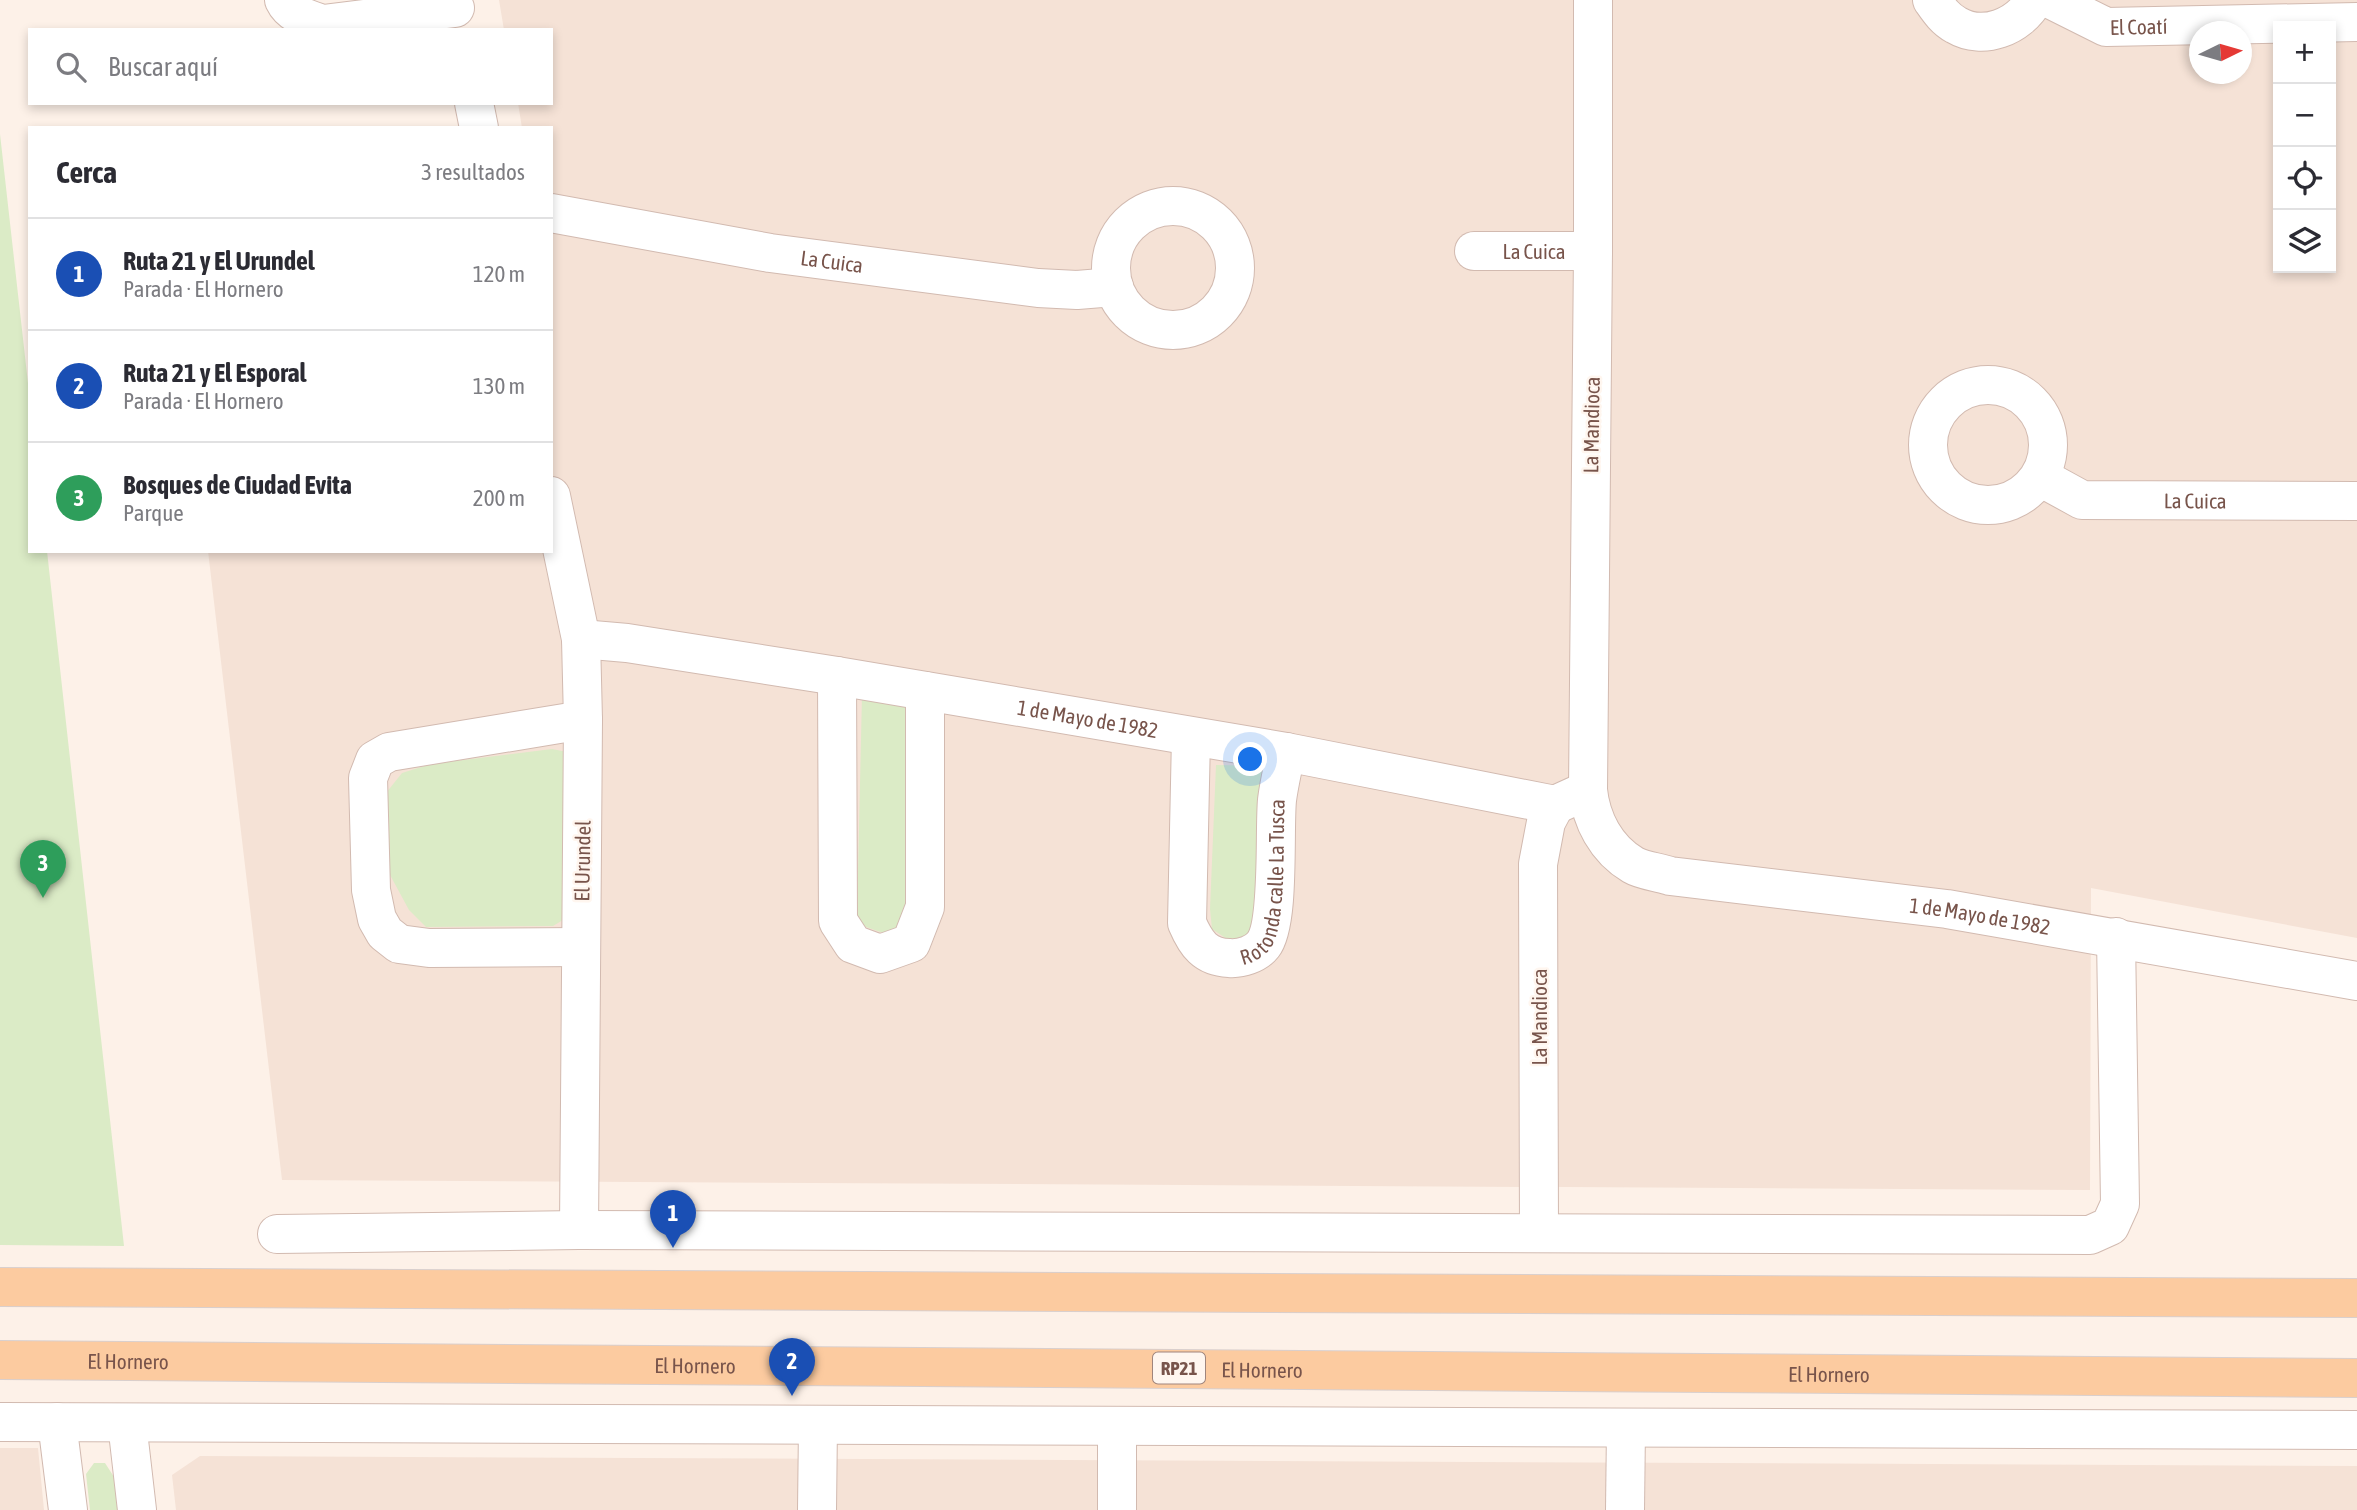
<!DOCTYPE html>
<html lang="es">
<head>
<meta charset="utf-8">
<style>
  :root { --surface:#fff; --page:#f2f2f3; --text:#2b2b33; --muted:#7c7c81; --line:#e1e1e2; --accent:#d93025 }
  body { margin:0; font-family:"Asap Condensed",sans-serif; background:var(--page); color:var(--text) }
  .controls { position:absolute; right:21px; top:21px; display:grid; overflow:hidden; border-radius:0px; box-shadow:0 4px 10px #0003 }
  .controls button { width:63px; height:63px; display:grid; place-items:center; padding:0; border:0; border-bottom:2px solid var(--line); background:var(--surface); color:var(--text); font:35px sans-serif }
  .compass { position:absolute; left:2189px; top:21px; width:63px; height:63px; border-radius:50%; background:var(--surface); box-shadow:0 4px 10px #0003; rotate:85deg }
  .you { position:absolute; left:1251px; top:760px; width:24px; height:24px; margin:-18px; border:5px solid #fff; border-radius:50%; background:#1a73e8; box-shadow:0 0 0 10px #1a73e833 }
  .badge { display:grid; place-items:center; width:46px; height:46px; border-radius:50%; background:var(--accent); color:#fff; font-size:23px; font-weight:700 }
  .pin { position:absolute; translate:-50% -58px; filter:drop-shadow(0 2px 4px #0008) }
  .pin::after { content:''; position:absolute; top:37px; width:24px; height:21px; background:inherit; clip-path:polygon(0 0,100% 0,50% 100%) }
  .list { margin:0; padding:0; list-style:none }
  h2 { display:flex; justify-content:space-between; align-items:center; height:91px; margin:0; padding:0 28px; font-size:30px }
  h2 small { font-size:23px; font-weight:400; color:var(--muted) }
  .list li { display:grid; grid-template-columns:46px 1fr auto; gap:21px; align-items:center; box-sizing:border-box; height:112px; padding:0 28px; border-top:2px solid var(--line) }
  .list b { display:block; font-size:26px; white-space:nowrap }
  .list p { margin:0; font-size:23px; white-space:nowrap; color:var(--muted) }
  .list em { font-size:23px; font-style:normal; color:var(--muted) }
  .icon { flex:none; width:38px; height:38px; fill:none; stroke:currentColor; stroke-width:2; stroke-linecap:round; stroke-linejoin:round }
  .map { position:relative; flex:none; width:2357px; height:1510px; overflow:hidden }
  .search { position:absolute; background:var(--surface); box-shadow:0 4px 10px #0003; left:28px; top:28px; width:525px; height:77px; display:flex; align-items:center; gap:18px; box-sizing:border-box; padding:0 24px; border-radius:0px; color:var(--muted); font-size:26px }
  .panel { position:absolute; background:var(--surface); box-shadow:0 4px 10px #0003; left:28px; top:126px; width:525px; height:427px; border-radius:0px }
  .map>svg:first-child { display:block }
  .residential { fill:#f5e2d6; fill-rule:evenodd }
  .green { fill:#dbebc6 }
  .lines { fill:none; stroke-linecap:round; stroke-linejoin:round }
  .minor-casing { stroke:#d2bab0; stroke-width:40 }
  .major-casing { stroke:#d9cfcd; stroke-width:40 }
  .minor { stroke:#fff; stroke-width:38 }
  .major { stroke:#fccba0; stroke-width:38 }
  .labels { text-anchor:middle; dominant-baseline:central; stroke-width:5; stroke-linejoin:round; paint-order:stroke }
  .shield { fill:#fff6ef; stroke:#a0857c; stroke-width:2 }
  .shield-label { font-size:19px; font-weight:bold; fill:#78544b }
  .street-label { font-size:21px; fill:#78544b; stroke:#fff6ef }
</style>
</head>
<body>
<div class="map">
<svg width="2357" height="1510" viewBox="0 0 2357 1510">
  <rect width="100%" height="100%" fill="#fdf1e8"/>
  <path class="residential" d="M499,0H2357V938L2091,888L2090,1190L282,1180L208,551H551V128H522L518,103H551V30H504ZM2278,26H2331V268H2278ZM2200,32H2242V74H2200Z
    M0,1448H38L44,1510H0Z
    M200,1456L2357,1466V1510H176L172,1475Z"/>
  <path class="green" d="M0,134L30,401V551H47L124,1246L0,1245Z
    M862,694L912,705L911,913L895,937L866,927L857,919Z
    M552,749L567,752L568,917L553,926L426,927L409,910L389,873L386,793L402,773L431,764Z
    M1216,765L1264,766L1263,882L1248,937L1227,939L1212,929L1210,909Z
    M94,1463H105L116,1480L120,1510H90L86,1474Z"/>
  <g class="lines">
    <g class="minor-casing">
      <g id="minor">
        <path d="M284,0C291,15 308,19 323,24L455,8"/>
        <path id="s1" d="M1593,0V251L1588,790C1591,820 1606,849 1633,865C1643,871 1659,872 1670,876L1947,909L2357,981"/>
        <path d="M1932,0C1939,10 1945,19 1956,25C1983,41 2019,27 2034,0"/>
        <path id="s2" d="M2052,0L2106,27L2357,22"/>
        <path d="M474,103L479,128"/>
        <circle cx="1173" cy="268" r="62"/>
        <path id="s3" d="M551,213L770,253L1038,288L1077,290L1114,287"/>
        <path id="s4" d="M1474,251H1593"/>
        <circle cx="1988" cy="445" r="60"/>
        <path id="s5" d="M2040,477L2082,500L2357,501"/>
        <path d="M551,496L581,639L583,720L579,1230"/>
        <path id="s6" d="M581,639L627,643L837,676L1286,752L1555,805L1588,790"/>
        <path d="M837,676L838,921L853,944L880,954L911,943L925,907V691"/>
        <path id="s7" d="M1191,737L1187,923C1196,944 1205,957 1229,958C1241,959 1256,954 1263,945C1280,924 1274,831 1277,800C1279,784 1283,768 1286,752"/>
        <path d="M581,947L429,948L399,944L385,933L377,919L371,890L368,778L375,760L389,752L583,720"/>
        <path d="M1539,1233L1538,864L1546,822L1555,805"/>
        <path d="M277,1234L579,1230L2090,1235L2110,1226L2120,1204L2116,937"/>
        <path d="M0,1422L2357,1430"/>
        <path d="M57,1422L68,1510"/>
        <path d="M127,1423L137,1510"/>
        <path d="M1117,1426V1510"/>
        <path d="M817,1510L818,1425"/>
        <path d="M1625,1510L1626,1428"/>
      </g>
    </g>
    <g class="major-casing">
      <g id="major">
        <path d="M0,1287L2357,1298"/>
        <path id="s8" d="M0,1360L2357,1378"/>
      </g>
    </g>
    <use href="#minor" class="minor"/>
    <use href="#major" class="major"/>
  </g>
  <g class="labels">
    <rect class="shield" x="1153" y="1352.5" width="52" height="31" rx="5"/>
    <g class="shield-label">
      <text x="1179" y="1368">RP21</text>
    </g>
    <g class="street-label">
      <text stroke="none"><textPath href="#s2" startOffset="93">El Coatí</textPath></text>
      <text stroke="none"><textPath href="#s4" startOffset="60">La Cuica</textPath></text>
      <text stroke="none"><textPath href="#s3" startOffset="285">La Cuica</textPath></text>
      <text transform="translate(1591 425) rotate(-89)">La Mandioca</text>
      <text stroke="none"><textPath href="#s5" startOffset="161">La Cuica</textPath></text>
      <text stroke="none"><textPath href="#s6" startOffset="513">1 de Mayo de 1982</textPath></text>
      <text transform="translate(582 861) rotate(-89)">El Urundel</text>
      <text stroke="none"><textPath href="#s7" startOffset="343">Rotonda calle La Tusca</textPath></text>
      <text stroke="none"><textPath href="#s1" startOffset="1232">1 de Mayo de 1982</textPath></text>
      <text transform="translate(1539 1017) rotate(-90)">La Mandioca</text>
      <text stroke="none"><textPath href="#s8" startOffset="128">El Hornero</textPath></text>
      <text stroke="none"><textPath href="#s8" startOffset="695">El Hornero</textPath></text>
      <text stroke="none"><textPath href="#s8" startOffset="1262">El Hornero</textPath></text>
      <text stroke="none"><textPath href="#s8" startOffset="1829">El Hornero</textPath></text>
    </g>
  </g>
</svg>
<div class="controls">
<button>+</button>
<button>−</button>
<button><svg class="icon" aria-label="locate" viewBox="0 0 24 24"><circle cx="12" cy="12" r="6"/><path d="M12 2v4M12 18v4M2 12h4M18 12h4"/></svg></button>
<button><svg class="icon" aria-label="layers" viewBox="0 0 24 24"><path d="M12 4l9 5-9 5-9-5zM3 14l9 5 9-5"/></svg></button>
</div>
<svg class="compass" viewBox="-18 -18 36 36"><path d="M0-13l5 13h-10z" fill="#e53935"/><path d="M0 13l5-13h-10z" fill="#7c7c81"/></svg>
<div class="you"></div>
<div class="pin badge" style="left:673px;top:1248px;background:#1a4fb4">1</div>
<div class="pin badge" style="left:792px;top:1396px;background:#1a4fb4">2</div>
<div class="pin badge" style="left:43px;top:898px;background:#2e9e5b">3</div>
<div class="search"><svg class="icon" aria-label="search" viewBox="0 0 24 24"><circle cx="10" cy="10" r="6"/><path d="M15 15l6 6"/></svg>Buscar aquí</div>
<section class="panel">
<h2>Cerca<small>3 resultados</small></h2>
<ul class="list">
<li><span class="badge" style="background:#1a4fb4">1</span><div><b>Ruta 21 y El Urundel</b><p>Parada · El Hornero</p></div><em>120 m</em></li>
<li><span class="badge" style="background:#1a4fb4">2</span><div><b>Ruta 21 y El Esporal</b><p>Parada · El Hornero</p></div><em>130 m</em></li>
<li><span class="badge" style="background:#2e9e5b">3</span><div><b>Bosques de Ciudad Evita</b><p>Parque</p></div><em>200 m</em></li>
</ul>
</section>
</div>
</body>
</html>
